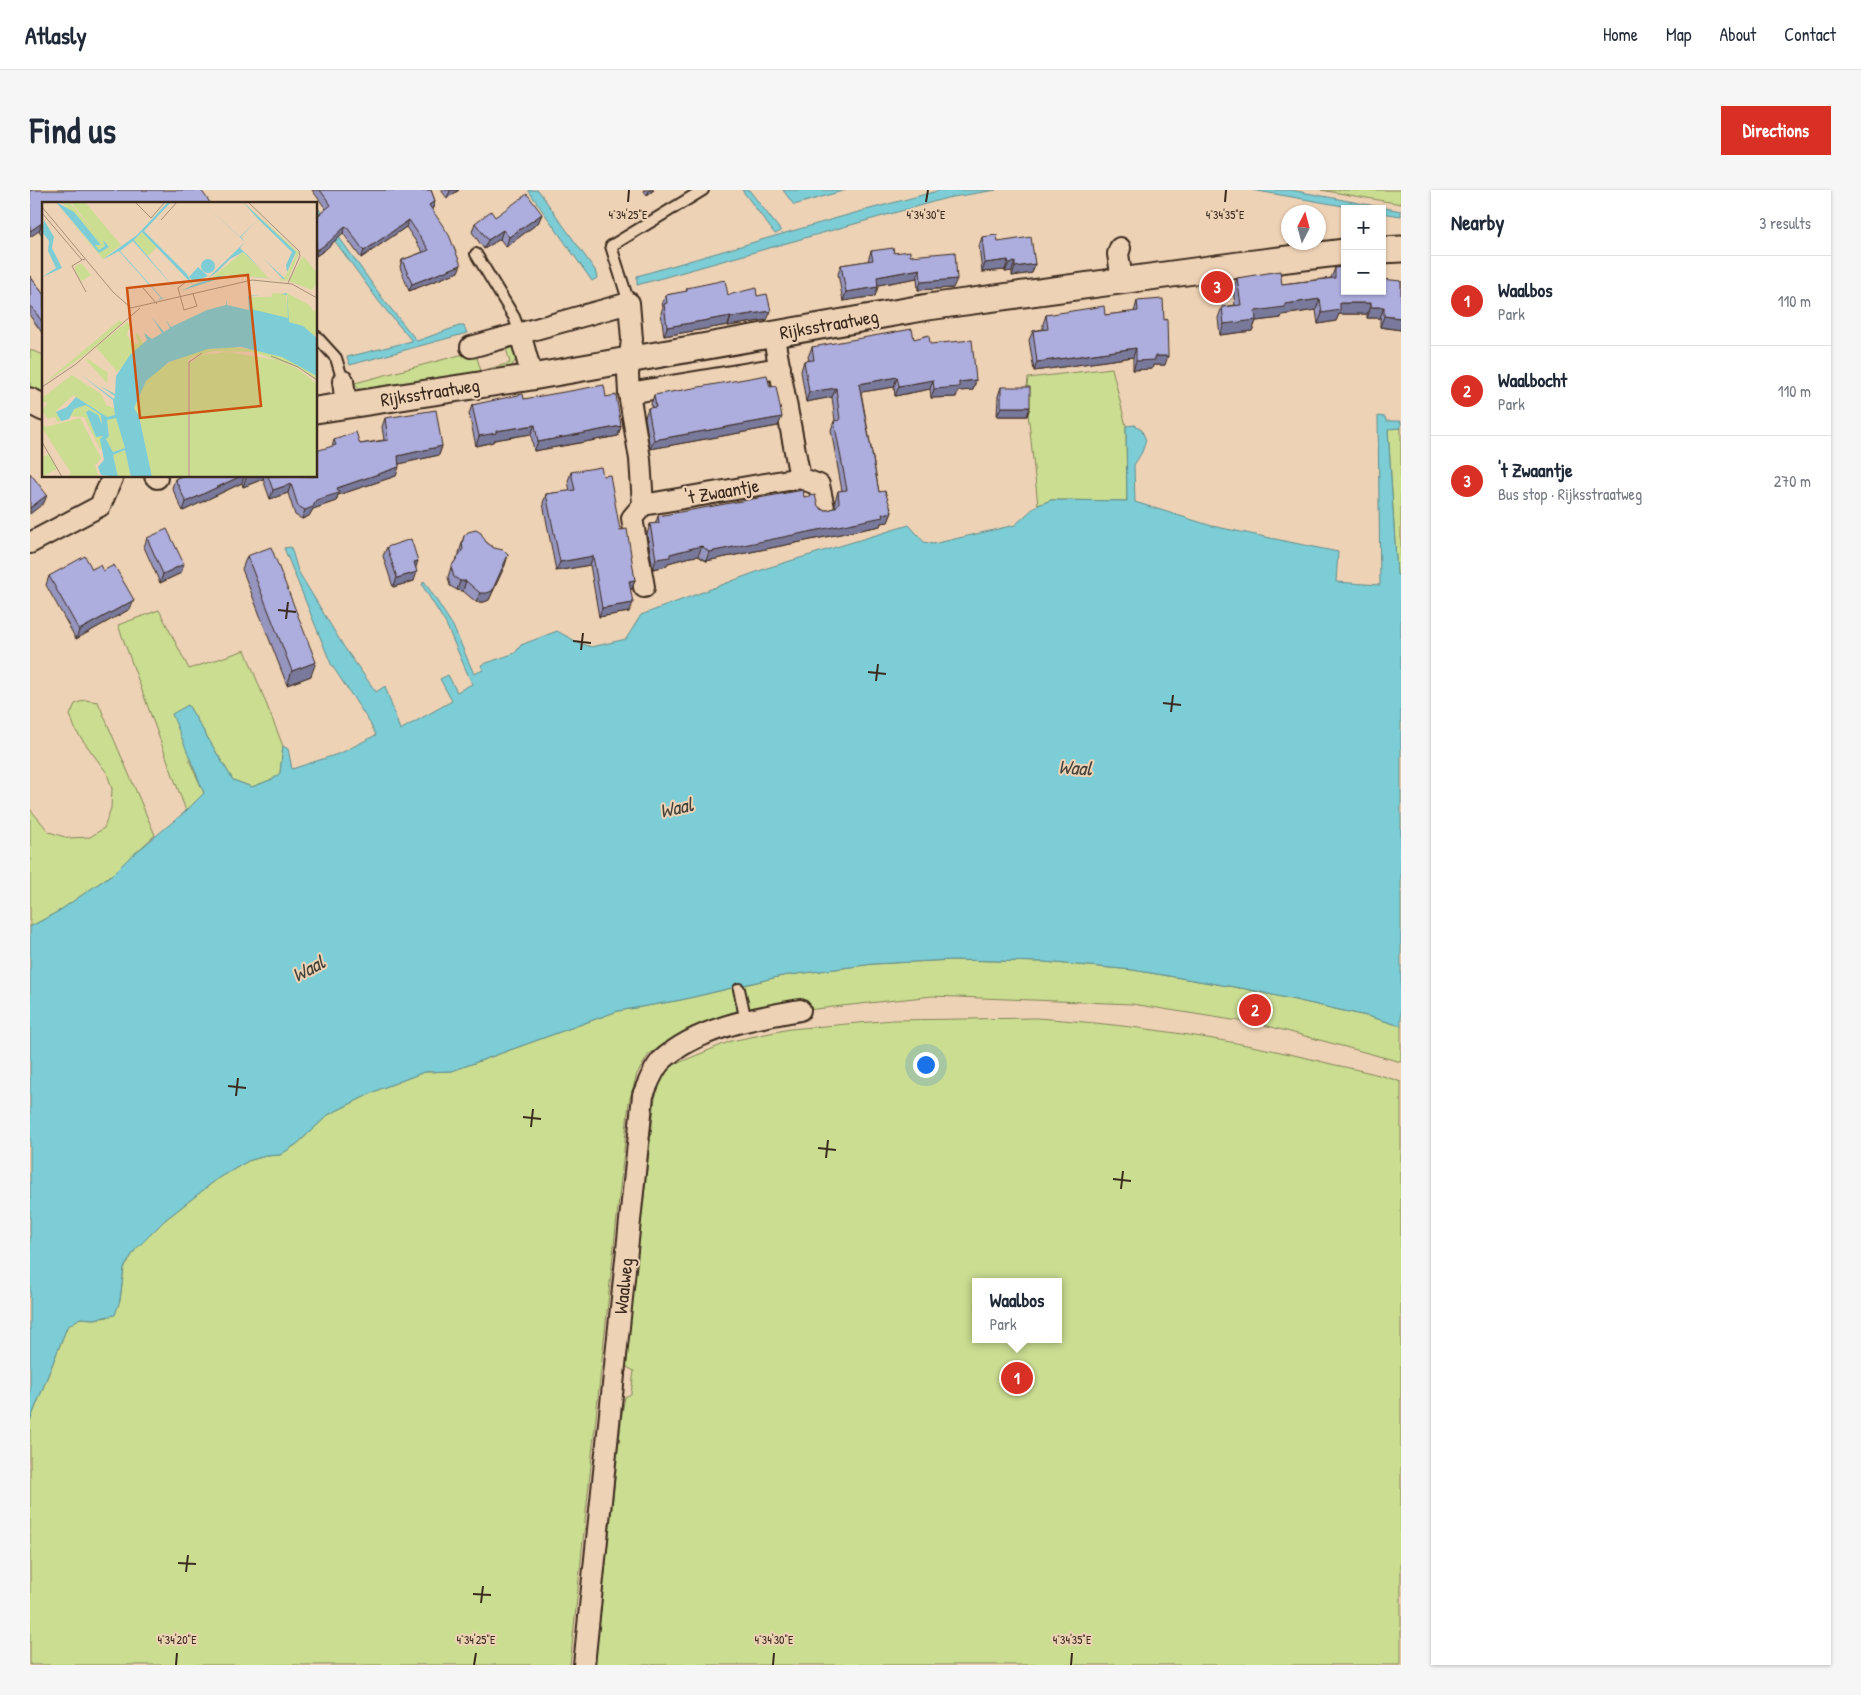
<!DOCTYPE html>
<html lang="en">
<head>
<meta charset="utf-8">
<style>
  :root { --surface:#fff; --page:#f6f6f7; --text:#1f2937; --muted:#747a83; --line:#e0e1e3; --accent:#d93025 }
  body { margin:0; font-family:"Patrick Hand",sans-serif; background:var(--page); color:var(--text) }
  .controls { position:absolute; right:15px; top:15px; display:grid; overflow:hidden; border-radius:0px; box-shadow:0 1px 4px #0004 }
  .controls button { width:45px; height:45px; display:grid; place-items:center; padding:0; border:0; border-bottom:1px solid var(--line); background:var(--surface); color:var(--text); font:25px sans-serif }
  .compass { position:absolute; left:1251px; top:15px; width:45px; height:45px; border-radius:50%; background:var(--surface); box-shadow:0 1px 4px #0004; rotate:6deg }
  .you { position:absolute; left:895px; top:874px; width:18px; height:18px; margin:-12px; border:4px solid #fff; border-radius:50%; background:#1a73e8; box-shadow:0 0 0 8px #1a73e833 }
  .badge { display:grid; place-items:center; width:32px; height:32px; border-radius:50%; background:var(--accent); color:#fff; font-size:16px; font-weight:700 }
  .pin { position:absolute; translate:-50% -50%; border:2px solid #fff; box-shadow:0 1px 5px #0006 }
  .popup { position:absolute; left:942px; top:1088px; width:90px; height:65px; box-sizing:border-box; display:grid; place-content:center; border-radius:0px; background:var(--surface); filter:drop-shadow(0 1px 4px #0005); font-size:16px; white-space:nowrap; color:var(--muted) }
  .popup b { font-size:19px; color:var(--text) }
  .popup::after { content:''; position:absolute; left:50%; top:100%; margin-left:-10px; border:10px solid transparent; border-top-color:var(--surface) }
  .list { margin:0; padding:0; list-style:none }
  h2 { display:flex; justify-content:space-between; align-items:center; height:65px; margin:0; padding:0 20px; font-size:21px }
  h2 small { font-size:16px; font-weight:400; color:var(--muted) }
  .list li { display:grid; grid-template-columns:32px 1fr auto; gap:15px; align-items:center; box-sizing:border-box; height:90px; padding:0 20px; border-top:1px solid var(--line) }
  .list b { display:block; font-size:19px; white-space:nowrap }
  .list p { margin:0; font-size:16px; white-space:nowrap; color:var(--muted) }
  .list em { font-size:16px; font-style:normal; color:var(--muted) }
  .map { position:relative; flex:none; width:1371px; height:1475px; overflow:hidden; border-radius:0px }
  header { display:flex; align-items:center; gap:30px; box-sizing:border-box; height:70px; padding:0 25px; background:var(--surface); border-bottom:1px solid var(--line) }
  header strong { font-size:24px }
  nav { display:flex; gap:28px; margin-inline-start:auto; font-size:18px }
  .intro { display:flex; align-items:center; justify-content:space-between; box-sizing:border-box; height:120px; padding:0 30px }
  h1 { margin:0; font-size:35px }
  .button { padding:12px 22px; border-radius:0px; background:var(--accent); color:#fff; font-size:18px; font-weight:700 }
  main { display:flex; gap:30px; padding:0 30px }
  aside { flex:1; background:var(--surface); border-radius:0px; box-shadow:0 1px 4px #0004 }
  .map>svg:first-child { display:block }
  .green { fill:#cadd91; stroke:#828458; fill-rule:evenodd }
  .water { fill:#7ccdd5; stroke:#628c8c }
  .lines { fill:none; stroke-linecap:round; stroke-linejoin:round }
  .service-casing { stroke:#3b2a1e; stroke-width:14 }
  .minor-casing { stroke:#3b2a1e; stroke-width:24 }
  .tertiary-casing { stroke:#3b2a1e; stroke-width:29 }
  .service { stroke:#eed2b5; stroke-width:10 }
  .minor { stroke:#eed2b5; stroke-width:20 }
  .tertiary { stroke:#eed2b5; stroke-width:25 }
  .wall { fill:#9595bf; stroke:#3b2a1e }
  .shaded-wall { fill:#79799b; stroke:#3b2a1e }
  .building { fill:#adadde; stroke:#3b2a1e }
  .ticks { fill:none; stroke:#3b2a1e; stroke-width:2 }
  .labels { text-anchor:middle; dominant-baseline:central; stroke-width:4; stroke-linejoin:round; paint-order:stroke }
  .street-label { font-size:19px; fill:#3b2a1e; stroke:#eed2b5 }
  .water-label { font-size:20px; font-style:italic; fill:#454239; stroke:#eed2b5 }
  .inset-road { fill:none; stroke:#a68f79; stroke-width:1 }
  .view { fill:#ce520f; fill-opacity:0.15; stroke:#ce520f; stroke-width:2.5 }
  .inset-edge { fill:none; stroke:#3b2a1e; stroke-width:2.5 }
  .ticks-label { font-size:12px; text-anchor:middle; fill:#3b2a1e; stroke:#eed2b5; stroke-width:4; stroke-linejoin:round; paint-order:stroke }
</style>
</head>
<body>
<header>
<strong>Atlasly</strong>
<nav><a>Home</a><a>Map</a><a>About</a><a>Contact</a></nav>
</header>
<div class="intro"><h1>Find us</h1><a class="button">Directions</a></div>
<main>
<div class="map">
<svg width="1371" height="1475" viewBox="0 0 1371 1475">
  <rect width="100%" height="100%" fill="#eed2b5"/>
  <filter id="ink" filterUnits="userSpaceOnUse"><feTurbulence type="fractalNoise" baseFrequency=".02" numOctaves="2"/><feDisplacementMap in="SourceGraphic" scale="10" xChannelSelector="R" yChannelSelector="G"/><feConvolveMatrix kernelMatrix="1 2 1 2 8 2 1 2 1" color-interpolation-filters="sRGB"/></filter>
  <g filter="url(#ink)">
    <path class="green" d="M1291,0H1371V14Z
      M483,155L485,157L486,170L479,179L334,203L325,195V193L445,161L451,181L480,173L476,158Z
      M0,160L14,165V202L0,196Z
      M1082,178L1096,236L1097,311L1021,310L1008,315L996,205L998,188Z
      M1358,238H1371V387L1367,386Z
      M129,420L159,479L215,460L253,556L250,583L243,589L222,597L203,590L158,515L160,572L174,603L156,621L88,435Z
      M55,510L68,512L125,645L84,683L29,721L0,737V619L19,642L38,648L60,647L74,638L81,618L82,599L77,583L46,541L40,525L45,514Z
      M922,770L1014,772L1103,780L1216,799L1341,827L1371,836V872L1234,835L1102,814L902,806L723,826L657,842L619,864L607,884L599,912L540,1475H0V1231L37,1137L49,1128L64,1129L78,1127L90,1110L94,1078L105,1060L135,1030L186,990L218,971L235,966L250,965L267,954L298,925L350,899L394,882L422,881L588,821L651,810L752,786L843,774Z
      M1007,828C1104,835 1203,849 1297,873C1322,879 1347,883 1371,892V1475H565L592,1223L595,1207L601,1204L604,1181L595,1176L625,908L629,891L636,878L701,851L760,839L863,830ZM946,1092H1028V1149H946Z"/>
    <path class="water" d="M498,0H508L565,80L567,88L562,91Z
      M712,0H719L751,41L745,44Z
      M753,0H816L764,15Z
      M911,0H966L917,8L607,95V86L821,24Z
      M1222,0H1261L1371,21V26L1352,23V19H1330Z
      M286,15L353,109L387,151L429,136H434L437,143L320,175L317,167L382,151L350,113L286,25Z
      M1348,226L1355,227L1356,231H1371V238L1358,239L1367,385L1371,387V836L1341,827L1216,799L1103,780L1014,772L922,770L843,774L752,786L651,810L588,821L422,881L394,882L350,899L298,925L267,954L250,965L235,966L218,971L186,990L135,1030L105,1060L94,1078L90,1110L85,1125L64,1129L50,1128L37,1137L0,1231V737L29,721L84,683L98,669L156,621L174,603L142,524L158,515L203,590L222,597L243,589L250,583L253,556L258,559L262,579L311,563L346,545L340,533L301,474L254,358L261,357L268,381L314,457L346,502L355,496L370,540L422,511L410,489L418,485L427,502L442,494L416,434L392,395L394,391L423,436L444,484L453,480L451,475L485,463L491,455L527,441L549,453L562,457L596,449L611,425L737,378L879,335L894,352L903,354L985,335L1006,316L1021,310L1097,311L1096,236L1105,235L1111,239L1116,250L1112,262L1104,275L1105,312L1182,336L1308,362L1306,392L1350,395Z"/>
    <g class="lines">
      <g class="service-casing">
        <path id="service" d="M446,64L484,127L490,143
          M599,113L581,56L673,0
          M286,146L306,168L313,191
          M709,799L716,831"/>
      </g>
      <g class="minor-casing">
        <path id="minor" d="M1090,58L1088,64L1092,90
          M490,143L502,187
          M441,157L599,113L602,149L598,184L599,203L610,269L613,315L770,288L743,143
          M313,191L316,215
          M599,203L750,178
          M125,286L127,288
          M770,288L789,295L794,318
          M613,315L602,328L614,397
          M0,353L70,316L83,286
          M554,1475L613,905C618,894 622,881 631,871C666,838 724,828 770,820"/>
      </g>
      <g class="tertiary-casing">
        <path id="tertiary" d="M1352,60L1371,59
          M0,211L14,218
          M286,220L502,187L898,117L1216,74L1315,62"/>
      </g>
      <use href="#service" class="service"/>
      <use href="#minor" class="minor"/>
      <use href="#tertiary" class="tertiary"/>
    </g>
    <path class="wall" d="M282,0H401L405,11L403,18L401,19L428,82L379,101L370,77L372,70L393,62L376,37L331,68L313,43L296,59L286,66V27L296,19Z
      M411,0H429L417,8Z
      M613,0H624L617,5Z
      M14,14V47L9,41Z
      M512,24L508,33L476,57L470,49L454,59L442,42L445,33L465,27Z
      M952,47L968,52L1005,74L1002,83L982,86V81L975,82V80L952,82L949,56Z
      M841,61L864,63L880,66L923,98L888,100L887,88L848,95V97L845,106L813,111L808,84L811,75L838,71Z
      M1305,78L1315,101L1371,91V140L1350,137V128H1337V124H1309L1306,131L1288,134L1286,120L1252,125L1251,128L1226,131L1222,141L1190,145L1188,128L1192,117L1205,115L1203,99L1207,88L1252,94L1301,88Z
      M0,86L14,105V144H13L0,126Z
      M657,98L698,105L727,106L737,130L698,136V135L634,146L631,123L633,117L632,114L636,105L656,102Z
      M1107,111L1135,175H1123L1122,179L1103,180V167L1004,181L999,150L1003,141L1013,139V134L1016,125H1075L1104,122Z
      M884,149L900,154L946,190L943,200L928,201L926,207L901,208L900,199L865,206L864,197L831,202L849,302L862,322L858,332L851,333L850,336L676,371L668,366L660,367L638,373L637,376L623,379L617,344L620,334H625L628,326L774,307L793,320H799L805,317V311L808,301H812L801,240L804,231H805L802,207L776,212L771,181L774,171L779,170L778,167L782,157Z
      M740,197L748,236L620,259L615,227L618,218H622L621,214L624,205Z
      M971,197L1000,217L997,226H967L968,206Z
      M576,207L591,236L588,246L504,261L501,244L464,250L463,252L446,256L439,224L442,215L494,209Z
      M355,228L412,256L409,265L369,274L366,286L308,305L306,311L283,319L279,326L272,329L265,325L258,303L240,309L233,289L213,297L212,293L153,321L142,298L145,289L151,286H286L302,257L304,250L330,254L354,250L352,237Z
      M541,282L573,286L605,390L602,399H600L599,422L569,427L560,375L526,381L513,313L516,304L540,301L538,291Z
      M434,346L456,352L464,358L478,365L475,375L459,410L454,412H446L433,401L427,400L420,396L418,387L421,377L429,365V363Z
      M117,348L151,383L130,393L114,357Z
      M357,357L386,378L384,391L363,397L353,366Z
      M217,366L281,486L257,495L212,379Z
      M62,379L100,419L46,449L16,395L19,386Z"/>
    <path class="shaded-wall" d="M421,0H429L417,8L420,1Z
      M619,0H624L617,5Z
      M405,11L403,18L396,23L399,15Z
      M512,24L508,33L476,57L479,47Z
      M379,30L376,37L331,68L334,61Z
      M12,33L9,41L0,47V41Z
      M316,36L313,43L296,59L286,66V61Z
      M473,40L470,49L454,59L458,50Z
      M978,70L975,80L952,82L955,73Z
      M985,72L982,81L975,82L979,73Z
      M1005,74L1002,83L982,86L985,77Z
      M431,75L428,82L379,101L382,94Z
      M890,79L887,88L843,96L847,87Z
      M927,89L923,98L888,100L891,92Z
      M848,97L845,106L813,111L816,102Z
      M1290,109L1286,120L1252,125L1251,128L1226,131L1222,141L1190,145L1194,134L1225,121L1255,114Z
      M1310,113H1341L1337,124H1309L1306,131L1288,134L1292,123Z
      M1341,117H1354L1350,128H1337Z
      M741,121L737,130L698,136L701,127Z
      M701,126L698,135L634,146L637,137Z
      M1354,126L1371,128V140L1350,137Z
      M1106,158L1103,167L1004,181L1007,172Z
      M1125,166H1138L1135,175H1123L1122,179L1103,180L1106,171Z
      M867,187L864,197L826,203L829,194Z
      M903,190L900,199L865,206L869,196Z
      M946,190L943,200L928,201L926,207L901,208L904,199L929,192Z
      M806,198L802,207L776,212L779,202Z
      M971,217H1000L997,226H967Z
      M752,227L748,236L620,259L624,250Z
      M505,235L501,244L464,250L463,252L446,256L449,246L466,241Z
      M591,236L588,246L504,261L508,252Z
      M412,256L409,265L365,275L368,266Z
      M369,277L366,286L308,305L306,311L283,319L279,326L272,329L275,320L286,310L307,298Z
      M211,286H214L212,293L153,321L156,312Z
      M220,286H234L233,289L213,297L216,288Z
      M261,294L258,303L240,309L243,300Z
      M17,305L14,313L0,324V318Z
      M862,322L858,332L851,333L850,336L676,371L679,362Z
      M672,356L668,366L660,367L638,373L637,376L623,379L626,369L640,364L663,358Z
      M478,365L475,375L459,410L454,412H446L450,403Z
      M563,366L560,375L526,381L530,372Z
      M388,371L385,380L384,372Z
      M154,374L151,383L130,393L133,384Z
      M387,382L384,391L363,397L367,388Z
      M605,390L602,399L595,400L599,391Z
      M430,391H436L433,401L427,400Z
      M104,410L100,419L46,449L49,440Z
      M603,413L599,422L569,427L572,418Z
      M286,472L281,486L257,495L262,481Z"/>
    <path class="building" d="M0,0H171L181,14H14V36L12,33L0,41Z
      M290,0H401L405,11L399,15L419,45L431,75L382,94L372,70L399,60L379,30L334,61L316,36L299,52L286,61V27L301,15Z
      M497,4L512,24L479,47L473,40L458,50L445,33L461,21L465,27Z
      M967,45L968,52L1001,47L1005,74L985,77V72L979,73L978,70L955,73L952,47Z
      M863,58L864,63L880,61V66L925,62L927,89L891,92L890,79L847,87L848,97L816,102L811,75L843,70L841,61Z
      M1315,77V101H1352V89L1371,91V128L1354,126V117H1341V113H1310V120L1292,123L1290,109L1255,114V117L1225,121L1226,130L1194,134L1192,117L1211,115L1207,88L1250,81L1252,94L1305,88V78Z
      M0,86L14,105V134L0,115Z
      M695,90L698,105L726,98L727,106L737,104L741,121L701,127V126L637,137L634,114L637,113L636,105L657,101V98Z
      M1133,109L1134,130L1137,129L1138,166H1125V170L1106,171V158L1007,172L1003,141L1018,139L1016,125L1074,116L1075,125L1108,121L1107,111Z
      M882,139L884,149L899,145L900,154L942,150L946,190L929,192V197L904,199L903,190L869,196L867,187L829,194L849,302L855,301L862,322L852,324L853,327L679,362L672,356L663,358L640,364V367L626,369L620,334L629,333L628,326L773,300L774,307L785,305L788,316L793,320H799L806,317L809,312L808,301L817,300L804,231L810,230L806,198L779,202L774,171L784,170L782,157Z
      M737,185L740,197L746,196L752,227L624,250L618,218L626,217L624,205Z
      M574,195L576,207L586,205L591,236L508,252L505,235L466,241V243L449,246L442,215L493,204L494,209Z
      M971,197H1000V217H971Z
      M406,220L412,256L368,266L369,277L307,298L309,303L286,310L283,317L275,320L268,316L261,294L243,300L238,286H286V261L306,255L304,250L326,242L330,254L358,250L355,228Z
      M571,277L573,286L580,285L590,340L597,339L605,390L599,391L603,413L572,418L563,366L530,372L516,304L545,300L541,282Z
      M0,283L17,305L0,318Z
      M151,286H211L156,312L145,289Z
      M137,339L154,374L133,384L117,348Z
      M446,340L451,343L456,352L464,358L473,360L478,365L462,401L457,403H450L436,391H430L424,387L421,377L433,359L432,354L434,346L438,342Z
      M381,349L388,371L384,372L387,382L367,388L357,357Z
      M241,357L286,472L262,481L217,366Z
      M55,366L62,379L70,375L73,381L84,375L104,410L49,440L19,386Z"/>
  </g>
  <path class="ticks" d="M598,12L599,0M896,12L898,0M1195,12L1196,0M248,420L266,422M256,429L258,412M543,451L561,453M551,460L553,443M838,482L856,484M846,491L848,474M1133,513L1151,515M1141,522L1143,505M198,896L216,898M206,906L208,888M493,927L511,929M501,937L503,919M788,958L806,960M796,968L798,950M1083,989L1101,991M1091,999L1093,981M148,1373L166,1374M156,1382L158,1365M443,1404L461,1405M451,1413L453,1396M146,1475L147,1463M444,1475L446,1463M743,1475L744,1463M1041,1475L1042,1463"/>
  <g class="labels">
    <g class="street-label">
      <text transform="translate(799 134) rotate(-10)">Rijksstraatweg</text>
      <text transform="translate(400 202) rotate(-9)">Rijksstraatweg</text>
      <text transform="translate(692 301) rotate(-10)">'t Zwaantje</text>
      <text transform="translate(593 1096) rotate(-84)">Waalweg</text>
    </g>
    <g class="water-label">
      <text transform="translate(1045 577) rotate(3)">Waal</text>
      <text transform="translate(646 617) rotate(-13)">Waal</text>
      <text transform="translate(278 778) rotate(-28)">Waal</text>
    </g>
  </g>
  <g transform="translate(12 12)">
    <rect width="275" height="275" fill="#eed2b5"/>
    <path d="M12,0L57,51L67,45L61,38L64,44L57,48L53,43H59L32,10H28L20,0H27L58,36L29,0H43L79,43L61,57ZM201,0L257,51L245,79L235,78L242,77L254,53ZM101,30L115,45L106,54L92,38ZM201,50L227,76L185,73L167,78ZM261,54L275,71V82L270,88L247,79ZM40,62L49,73L39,79L33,68L34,63ZM231,91L244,92L246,116L209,108L207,95H229ZM245,91L267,103L272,110L275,106V130L271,135L266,128L246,120ZM78,118L80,121L44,152L0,183ZM85,120L88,123L85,132L90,141L97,142L93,132L95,131L102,142L75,170L54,145ZM189,145L223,149L250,159L275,174V178L257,166L212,150L172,149L150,155L146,159V275H110L97,214L92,206L98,186L110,172L128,160L158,148ZM186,150L234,158L256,167L275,182V275H148V161L159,153ZM46,157L66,171L65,181L44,158ZM30,173L59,192L64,203L72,206L73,213L65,215L31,193L14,209L19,219L15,220L13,215L6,217L0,208L6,201L0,199V196ZM44,203L59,213L60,222L57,215L46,208L44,210L54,235L61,233L58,238L61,246L58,247L42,215L26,214L32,207ZM74,215L83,246L71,250L64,237L67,233L65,217ZM38,216L59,256L53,264L57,275H26L29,271L0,226V222L4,225ZM83,248L89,275H76L71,253ZM7,252L15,267L0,275L1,255Z" fill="#cadd91"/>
    <path d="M14,0L32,10L59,43H53L57,48L63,44L61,38L67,45L57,51ZM126,0H129L102,29L145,72L151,83L176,74H188L241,77L222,57L243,77L185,74L139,89L151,83L100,30L92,38L135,89L91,39L78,49L120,96L124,95L115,99L119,96L77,49L60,58L95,33ZM160,0L198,35L216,17L201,0L254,50L245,70L244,63L250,50L216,17L199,35L203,40L198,46L225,72L201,50L188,57L175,70L166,76L203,40ZM2,18L12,35L10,46L20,66L0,75L14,66L6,49L7,39L0,30ZM159 64a7 7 0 1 1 14 0a7 7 0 1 1-14 0ZM156,65L166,74L152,80L147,75ZM245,91L247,120L261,124L275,136V174L240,155L199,145L166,147L127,160L104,179L92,206L97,214L110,275H89L83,248L71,253L76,275L59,273L56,265L62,258L58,237L61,234L54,235L44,210L47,208L56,213L60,222L59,213L44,203L32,207L27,217L19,219L14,210L25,205L34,195L65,215L73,213L71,198L38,172L72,197L73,194L58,184L73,192L74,174L88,153L105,138L102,131L110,137L120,131L110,115L122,130L128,126L123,117L129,125L165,108L184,103V97L185,103L207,108L206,94L217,93L207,95L209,107L246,116L245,93L239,92ZM74,216L83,246L71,250L64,237L67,234L65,218Z" fill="#7ccdd5" fill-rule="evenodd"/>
    <path class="inset-road" d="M93,0L109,16L123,0M206,0L257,49L258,54L246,81M0,5L71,90L89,106L210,78L250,82L275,96M0,11L40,58L43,57M119,18L135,0M40,58L30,64L44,90M144,80L136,86L142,108L155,104L151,92M101,86L115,102M229,154L256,165L275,178M0,185L34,162L98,106M0,240L20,275M147,275V160L160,151"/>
    <path class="view" d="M206,73L219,204L98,216L85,86Z"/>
    <rect width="275" height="275" class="inset-edge"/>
  </g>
  <g class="ticks-label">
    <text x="598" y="29">4°34'25"E</text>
    <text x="896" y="29">4°34'30"E</text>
    <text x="1195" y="29">4°34'35"E</text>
    <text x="147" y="1454">4°34'20"E</text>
    <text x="446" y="1454">4°34'25"E</text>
    <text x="744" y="1454">4°34'30"E</text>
    <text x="1042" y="1454">4°34'35"E</text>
  </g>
</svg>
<div class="controls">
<button>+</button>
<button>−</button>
</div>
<svg class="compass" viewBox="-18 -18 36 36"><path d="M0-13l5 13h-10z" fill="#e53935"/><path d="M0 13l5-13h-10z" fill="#747a83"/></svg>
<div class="you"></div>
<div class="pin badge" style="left:987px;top:1188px">1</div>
<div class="popup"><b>Waalbos</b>Park</div>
<div class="pin badge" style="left:1225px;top:820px">2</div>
<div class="pin badge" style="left:1187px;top:97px">3</div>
</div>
<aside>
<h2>Nearby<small>3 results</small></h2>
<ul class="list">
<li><span class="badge">1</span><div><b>Waalbos</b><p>Park</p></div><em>110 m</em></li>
<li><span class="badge">2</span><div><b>Waalbocht</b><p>Park</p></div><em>110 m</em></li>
<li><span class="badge">3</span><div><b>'t Zwaantje</b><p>Bus stop · Rijksstraatweg</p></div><em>270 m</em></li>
</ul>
</aside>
</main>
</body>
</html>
